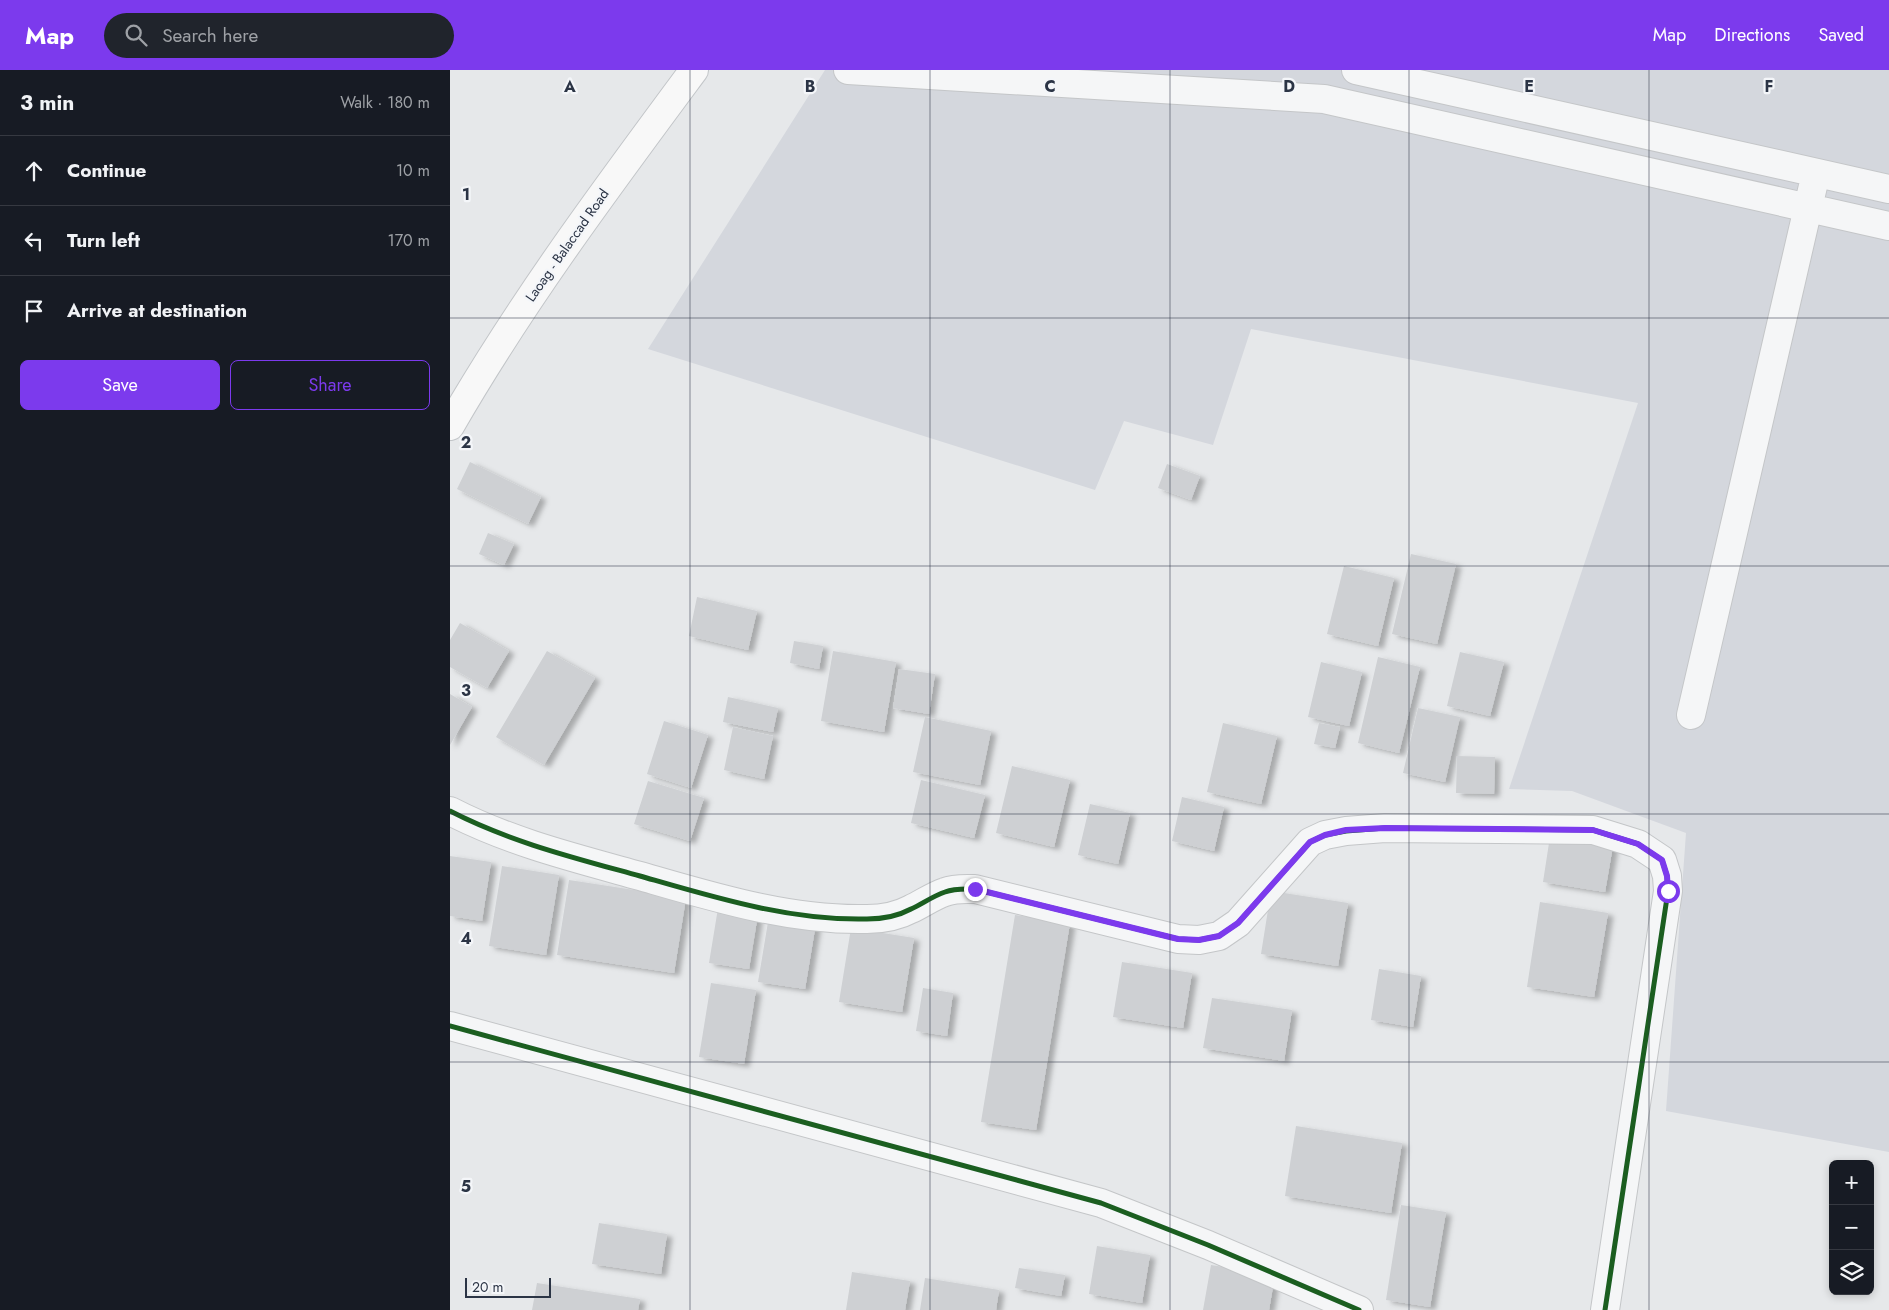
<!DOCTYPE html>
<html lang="en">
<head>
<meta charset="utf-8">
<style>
  :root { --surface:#171b24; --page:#20242c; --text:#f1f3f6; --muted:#9ea1a6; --line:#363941; --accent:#7c3aed }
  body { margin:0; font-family:Jost,sans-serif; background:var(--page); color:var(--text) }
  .controls { position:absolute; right:15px; bottom:15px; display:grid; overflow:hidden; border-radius:8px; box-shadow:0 2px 8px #0003 }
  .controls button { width:45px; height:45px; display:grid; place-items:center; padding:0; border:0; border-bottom:1px solid var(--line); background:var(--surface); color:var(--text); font:25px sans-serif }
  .scale { position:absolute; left:15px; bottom:12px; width:86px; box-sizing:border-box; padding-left:5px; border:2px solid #2b3445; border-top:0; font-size:14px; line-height:18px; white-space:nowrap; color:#2b3445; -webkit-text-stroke:4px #f4f6f9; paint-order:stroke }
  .stop { position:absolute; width:15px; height:15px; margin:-11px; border:4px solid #7c3aed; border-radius:50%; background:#fff }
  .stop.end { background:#7c3aed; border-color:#fff; box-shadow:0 1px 5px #0008 }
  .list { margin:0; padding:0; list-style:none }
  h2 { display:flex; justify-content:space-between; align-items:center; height:65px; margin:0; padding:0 20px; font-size:21px }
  h2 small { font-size:16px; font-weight:400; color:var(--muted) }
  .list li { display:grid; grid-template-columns:32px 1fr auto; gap:15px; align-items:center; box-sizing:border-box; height:70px; padding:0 20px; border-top:1px solid var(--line) }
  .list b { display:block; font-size:19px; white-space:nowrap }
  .list em { font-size:16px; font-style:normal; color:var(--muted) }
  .actions { display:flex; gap:10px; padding:15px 20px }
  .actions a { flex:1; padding:11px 0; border:1px solid var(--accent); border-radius:8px; text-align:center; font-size:18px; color:var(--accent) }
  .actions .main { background:var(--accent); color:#fff }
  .icon { flex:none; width:28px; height:28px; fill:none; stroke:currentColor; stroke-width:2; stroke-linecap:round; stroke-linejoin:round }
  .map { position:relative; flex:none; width:1439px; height:1240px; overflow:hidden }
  header { display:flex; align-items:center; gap:30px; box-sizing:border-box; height:70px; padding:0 25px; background:var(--accent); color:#fff }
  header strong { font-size:24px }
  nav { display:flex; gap:28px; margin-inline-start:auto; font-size:18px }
  .search { width:350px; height:45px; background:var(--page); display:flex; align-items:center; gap:12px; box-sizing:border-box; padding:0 18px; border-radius:28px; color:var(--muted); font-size:19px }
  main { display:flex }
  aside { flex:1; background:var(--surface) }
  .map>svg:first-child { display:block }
  .built { fill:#d4d7dd }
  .building { fill:#ced0d3; filter:url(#shadow) }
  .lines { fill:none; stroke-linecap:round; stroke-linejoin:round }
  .minor-casing { stroke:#c4c6c8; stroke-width:30 }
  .major-casing { stroke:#c2c5c8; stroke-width:30 }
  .minor { stroke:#f5f6f7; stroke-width:28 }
  .major { stroke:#f8f8f8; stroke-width:28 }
  .cycleway-casing { stroke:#f4f6f9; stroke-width:8 }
  .cycleway { stroke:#1b5e20; stroke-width:5 }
  .route { stroke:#7c3aed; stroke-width:6 }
  .grid { fill:none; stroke:#2b3445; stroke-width:1; stroke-opacity:0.55 }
  .labels { text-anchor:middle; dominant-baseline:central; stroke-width:4.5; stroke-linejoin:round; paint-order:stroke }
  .street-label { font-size:14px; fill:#2b3445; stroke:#f4f6f9 }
  .grid-label { font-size:16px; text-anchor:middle; font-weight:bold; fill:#2b3445; stroke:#f4f6f9; stroke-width:4.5; stroke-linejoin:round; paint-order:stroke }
</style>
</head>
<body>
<header>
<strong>Map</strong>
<div class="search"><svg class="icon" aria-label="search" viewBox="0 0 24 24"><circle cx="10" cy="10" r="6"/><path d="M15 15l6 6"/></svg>Search here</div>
<nav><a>Map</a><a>Directions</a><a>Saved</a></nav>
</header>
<main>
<aside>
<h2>3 min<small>Walk · 180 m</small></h2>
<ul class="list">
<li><svg class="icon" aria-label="ahead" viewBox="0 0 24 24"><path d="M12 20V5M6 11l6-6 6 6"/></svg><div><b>Continue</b></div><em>10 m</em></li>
<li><svg class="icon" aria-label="left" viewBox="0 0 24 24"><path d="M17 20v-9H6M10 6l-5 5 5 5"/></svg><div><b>Turn left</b></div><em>170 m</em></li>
<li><svg class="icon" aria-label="arrive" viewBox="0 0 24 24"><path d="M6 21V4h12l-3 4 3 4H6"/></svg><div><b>Arrive at destination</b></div></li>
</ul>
<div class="actions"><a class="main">Save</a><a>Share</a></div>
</aside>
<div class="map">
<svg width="1439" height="1240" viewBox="0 0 1439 1240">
  <defs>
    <filter id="shadow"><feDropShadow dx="5.5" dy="3" stdDeviation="2.5" flood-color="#0004"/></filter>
  </defs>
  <rect width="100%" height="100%" fill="#e6e8ea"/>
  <path class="built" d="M375,0H1439V1082L1216,1041L1236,763L1122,721L1059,719L1188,333L801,259L763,375L674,351L645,420L198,279Z"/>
  <path class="building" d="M20,392L91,427L78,454L7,419Z
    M717,394L750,406L741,430L708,418Z
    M38,463L64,474L54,495L29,484Z
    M961,484L1006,494L987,574L942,564Z
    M894,496L944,508L928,576L877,564Z
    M247,527L307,541L298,580L239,566Z
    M10,553L59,581L37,618L0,597V570Z
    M344,571L373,576L369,599L340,593Z
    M97,581L145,608L94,695L46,667Z
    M383,581L446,592L434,662L371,651Z
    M1010,582L1054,592L1040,646L997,636Z
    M928,587L970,597L949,683L908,673Z
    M871,592L912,602L899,656L858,647Z
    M449,599L485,604L479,644L443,638Z
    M0,624L22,637L0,675Z
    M278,627L328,638L323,662L273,652Z
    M968,638L1010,647L995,712L953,703Z
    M475,647L541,661L530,715L463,702Z
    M214,651L258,665L241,718L197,704Z
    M773,653L827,666L811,734L757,722Z
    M869,653L890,657L885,678L864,674Z
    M283,657L323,666L314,709L274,700Z
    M1007,686L1045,687L1044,724L1006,723Z
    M562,696L620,710L604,777L546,763Z
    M471,710L535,725L524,768L461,753Z
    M198,711L254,728L240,771L184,754Z
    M732,727L774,737L764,781L722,771Z
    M640,734L680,743L668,794L628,785Z
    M1101,760L1164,770L1155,822L1093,812Z
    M0,786L41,792L32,851L0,846Z
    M52,796L109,805L96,885L39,876Z
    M119,810L236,828L224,903L107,885Z
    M821,821L898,833L888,896L811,884Z
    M269,832L309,838L299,899L259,893Z
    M1090,832L1158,843L1144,927L1077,917Z
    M565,845L620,853L586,1060L531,1052Z
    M319,846L366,853L355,919L308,912Z
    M401,858L464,868L452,942L389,932Z
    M672,892L742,903L733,958L663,947Z
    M929,899L971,906L963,957L921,950Z
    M261,913L306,920L294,994L249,987Z
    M473,918L503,923L497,966L466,961Z
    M762,928L842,940L834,991L753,978Z
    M846,1056L952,1073L941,1143L835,1126Z
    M951,1135L996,1142L980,1237L936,1230Z
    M149,1153L217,1164L211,1204L142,1194Z
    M647,1176L700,1185L692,1233L639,1224Z
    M761,1195L825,1205L819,1240H753Z
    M569,1198L615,1205L611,1226L565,1218Z
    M402,1202L460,1211L455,1240H396Z
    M475,1208L549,1220L546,1240H470Z
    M87,1213L190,1229L188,1240H82Z"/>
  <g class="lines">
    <g class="minor-casing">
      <path id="minor" d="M398,0L874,29L1439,156
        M906,0L1439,119
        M1241,645L1366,103
        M0,741C60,772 125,788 190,806C263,827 340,851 417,849C431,849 448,846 461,839C472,834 483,826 495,822C505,818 515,819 525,819L728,869L749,870L769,866L788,853L860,772L875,765L896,761L935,758L1143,760L1188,774L1212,790L1217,806L1218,821L1155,1240
        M0,956L651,1133L758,1175L909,1240"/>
    </g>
    <g class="major-casing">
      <path id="major" d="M0,356C72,231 158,116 244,0"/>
    </g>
    <use href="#minor" class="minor"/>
    <use href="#major" class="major"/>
    <g class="cycleway-casing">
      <path id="cycleway" d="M0,741C60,772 125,788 190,806C263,827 340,851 417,849C431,849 448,846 461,839C472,834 483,826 495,822C505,818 515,819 525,819L728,869L749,870L769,866L788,853L860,772L875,765L896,761L935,758L1143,760L1188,774L1212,790L1217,806L1218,821L1155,1240
        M0,956L651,1133L758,1175L909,1240"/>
    </g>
    <use href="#cycleway" class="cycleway"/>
  </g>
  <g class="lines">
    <path class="route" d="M525,819L728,869L749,870L769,866L788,853L860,772L875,765L896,760L935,758L1143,760L1188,774L1212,790L1217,806L1218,821"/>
  </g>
  <path class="grid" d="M240,0V1240M480,0V1240M720,0V1240M959,0V1240M1199,0V1240M0,248H1439M0,496H1439M0,744H1439M0,992H1439"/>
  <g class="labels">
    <g class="street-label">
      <text transform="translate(117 175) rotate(-55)">Laoag - Balaccad Road</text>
    </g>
  </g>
  <g class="grid-label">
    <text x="120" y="22">A</text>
    <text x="360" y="22">B</text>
    <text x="600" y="22">C</text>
    <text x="839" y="22">D</text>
    <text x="1079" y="22">E</text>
    <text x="1319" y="22">F</text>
    <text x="16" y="130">1</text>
    <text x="16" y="378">2</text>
    <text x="16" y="626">3</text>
    <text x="16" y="874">4</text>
    <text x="16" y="1122">5</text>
  </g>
</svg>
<div class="controls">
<button>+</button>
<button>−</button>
<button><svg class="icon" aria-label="layers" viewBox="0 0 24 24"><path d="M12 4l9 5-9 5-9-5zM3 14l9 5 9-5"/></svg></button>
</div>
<div class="scale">20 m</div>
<div class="stop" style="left:1218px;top:821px"></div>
<div class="stop end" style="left:525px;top:819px"></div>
</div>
</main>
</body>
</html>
